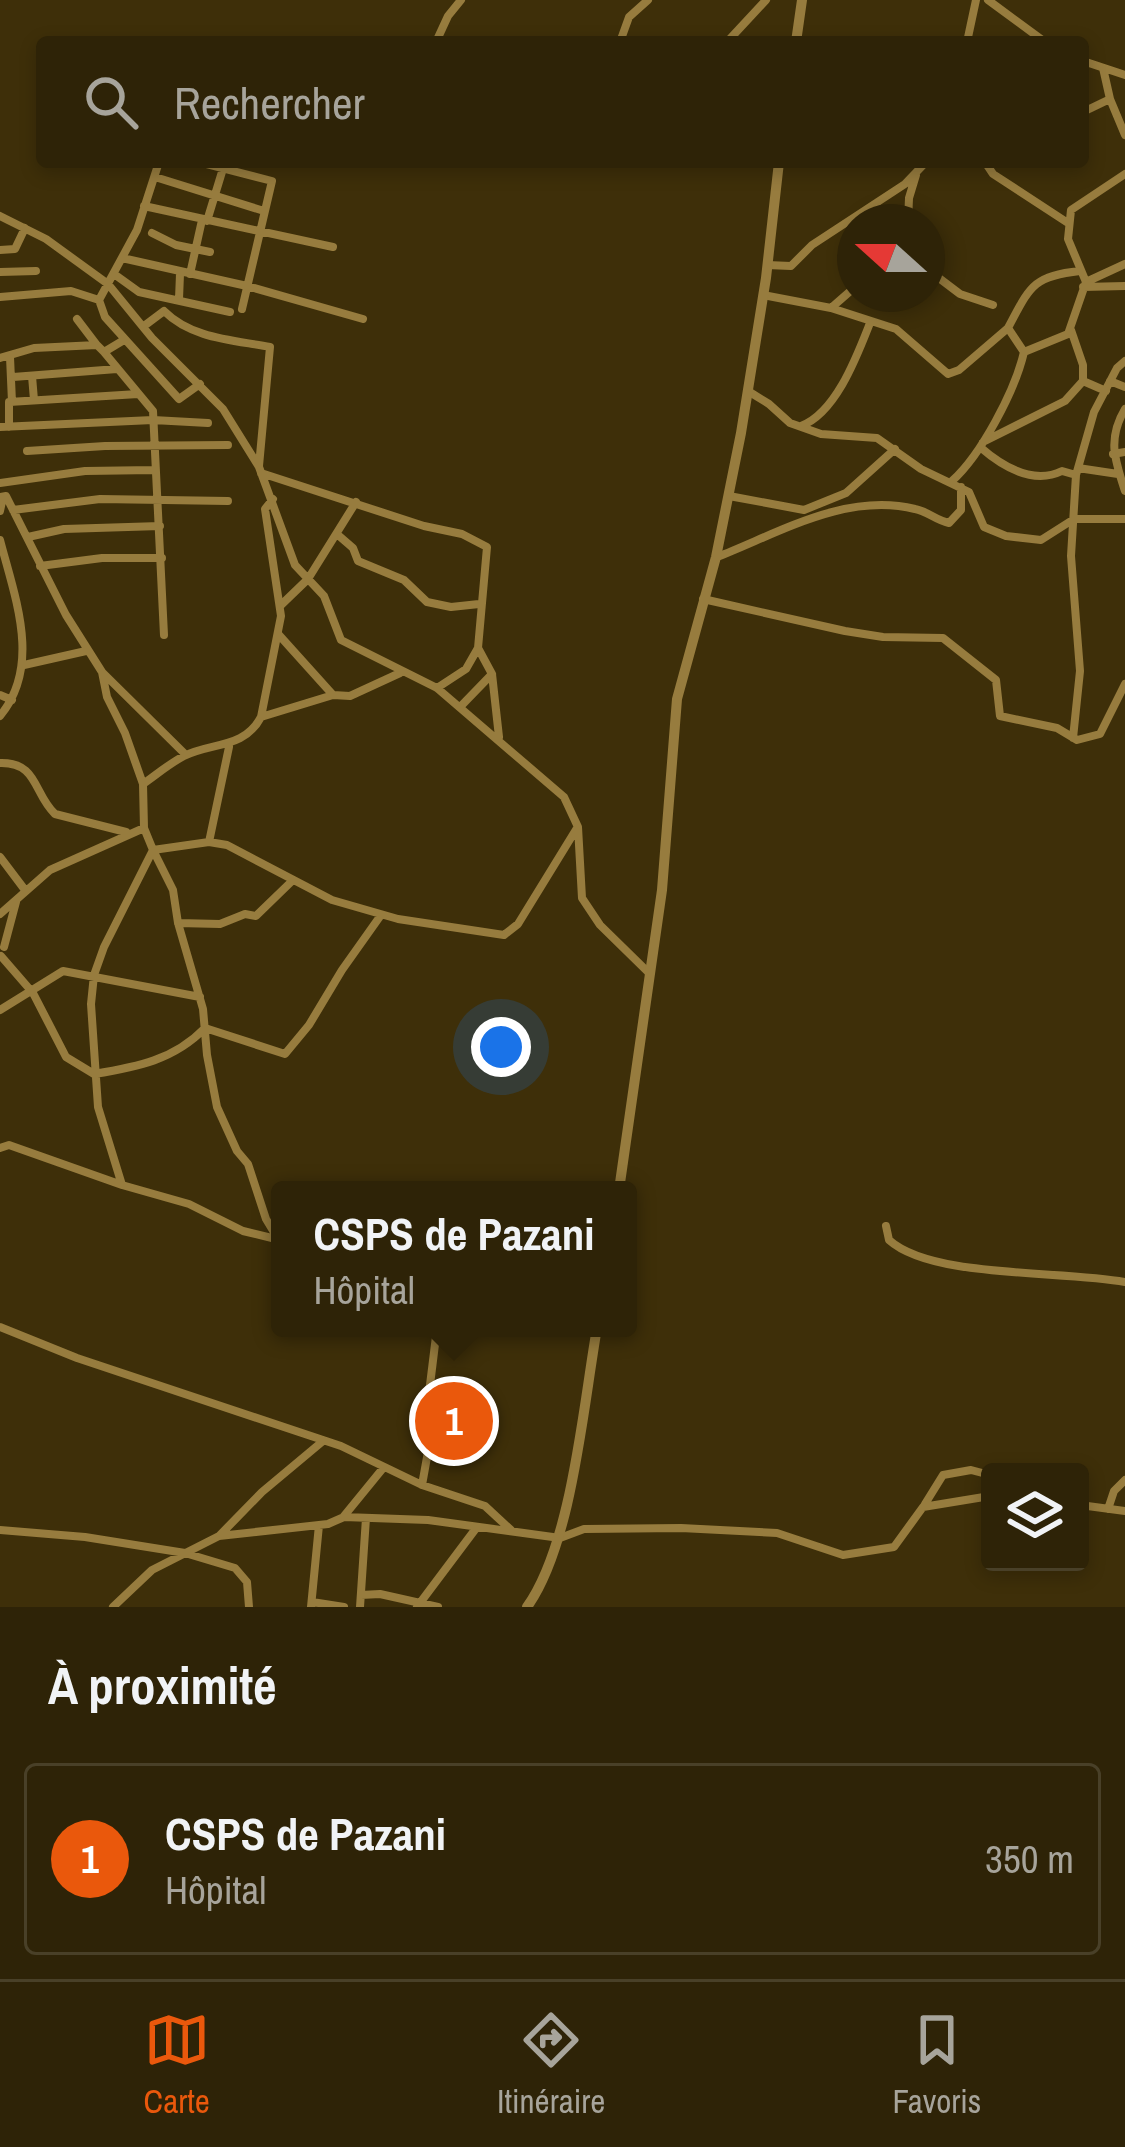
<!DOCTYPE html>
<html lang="fr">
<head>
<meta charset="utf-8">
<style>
  :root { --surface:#2e2307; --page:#3a2f15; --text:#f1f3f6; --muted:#a7a49b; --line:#494028; --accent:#ea580c }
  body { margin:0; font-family:"Archivo Narrow",sans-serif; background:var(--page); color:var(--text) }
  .controls { position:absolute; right:36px; bottom:36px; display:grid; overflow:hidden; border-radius:12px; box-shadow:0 6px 18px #0003 }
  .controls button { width:108px; height:108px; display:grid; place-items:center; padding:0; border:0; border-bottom:3px solid var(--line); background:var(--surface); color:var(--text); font:60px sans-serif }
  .compass { position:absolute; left:837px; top:204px; width:108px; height:108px; border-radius:50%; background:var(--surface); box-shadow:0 6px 18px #0003; rotate:291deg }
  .you { position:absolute; left:501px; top:1047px; width:42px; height:42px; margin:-30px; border:9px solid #fff; border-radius:50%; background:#1a73e8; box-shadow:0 0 0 18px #1a73e833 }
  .badge { display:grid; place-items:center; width:78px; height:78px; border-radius:50%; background:var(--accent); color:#fff; font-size:39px; font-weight:700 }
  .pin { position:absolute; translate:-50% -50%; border:6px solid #fff; box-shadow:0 3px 12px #0006 }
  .popup { position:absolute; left:271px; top:1181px; width:366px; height:156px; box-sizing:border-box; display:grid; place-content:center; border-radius:12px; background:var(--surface); filter:drop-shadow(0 3px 9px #0005); font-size:39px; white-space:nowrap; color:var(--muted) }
  .popup b { font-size:45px; color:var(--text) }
  .popup::after { content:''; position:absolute; left:50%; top:100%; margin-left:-24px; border:24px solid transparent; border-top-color:var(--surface) }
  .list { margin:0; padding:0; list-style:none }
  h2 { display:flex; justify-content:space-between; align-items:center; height:156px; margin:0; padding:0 48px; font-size:51px }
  h2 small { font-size:39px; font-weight:400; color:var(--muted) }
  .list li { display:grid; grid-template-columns:78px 1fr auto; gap:36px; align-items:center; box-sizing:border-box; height:192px; margin:0 24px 24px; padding:0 24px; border:3px solid var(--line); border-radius:12px }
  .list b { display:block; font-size:45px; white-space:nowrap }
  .list p { margin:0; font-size:39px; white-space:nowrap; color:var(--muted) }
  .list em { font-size:39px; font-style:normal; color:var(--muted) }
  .icon { flex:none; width:66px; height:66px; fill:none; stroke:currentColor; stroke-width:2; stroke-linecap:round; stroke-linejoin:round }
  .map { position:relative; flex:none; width:1125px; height:1607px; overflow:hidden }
  .search { position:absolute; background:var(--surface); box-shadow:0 6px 18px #0003; left:36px; right:36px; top:36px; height:132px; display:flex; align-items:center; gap:30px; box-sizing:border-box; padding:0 42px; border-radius:12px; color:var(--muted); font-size:45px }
  .sheet { height:372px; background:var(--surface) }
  nav { display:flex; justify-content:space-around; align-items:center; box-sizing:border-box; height:168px; border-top:3px solid var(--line); background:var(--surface); font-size:33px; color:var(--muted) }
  nav a { display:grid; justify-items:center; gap:6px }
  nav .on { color:var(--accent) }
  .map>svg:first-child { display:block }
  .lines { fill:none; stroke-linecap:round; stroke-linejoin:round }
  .minor { stroke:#977c3e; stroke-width:8 }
  .tertiary { stroke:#977c3e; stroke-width:10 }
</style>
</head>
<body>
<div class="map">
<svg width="1125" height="1607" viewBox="0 0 1125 1607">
  <rect width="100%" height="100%" fill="#3e2f09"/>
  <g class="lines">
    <path class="minor" d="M988,0L1045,42
      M436,42L448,16L461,0
      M620,42L629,17L648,0
      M727,42L766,0
      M967,42L976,0
      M1083,61L1125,75
      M1103,68L1110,99L1125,135
      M1083,112L1110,99
      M198,162L272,181L242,309
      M985,162L993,174L1068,223
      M155,177L264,211
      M144,206L333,247
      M0,216L46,239L108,284L152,338L223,409L259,467L295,565L324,596L341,640L437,688L564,797L578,827L582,898L600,925L650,974
      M207,221L225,162
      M908,222L909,198L916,175
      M152,233L176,245L210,252
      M0,250L15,249L25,228
      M122,258L247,286L363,319
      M767,265L791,266L812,245L905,184L926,162
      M927,269L960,294L993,305
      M0,272L36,271
      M114,274L139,292L230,312
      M190,274L202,220
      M1086,282L1068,239L1071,210L1125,174
      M1083,287L1125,286
      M763,295L831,308L855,287
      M0,297L71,291L99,300L137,230L159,162
      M179,299L180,274
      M99,300L105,317L179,399L200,384
      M831,308L896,329L948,374L959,370L1008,328L1024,352C1015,391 981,455 952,481
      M77,319L96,344
      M144,326L164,311C192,339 234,340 270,347L259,466
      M1008,328C1030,287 1032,276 1080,271
      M1071,330L1083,365V381
      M104,352L153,411L164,635
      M1024,352L1068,334L1086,282L1125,264
      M10,357L12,402
      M0,358L34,348L97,345L104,352L124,340
      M32,376L34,400
      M13,377L117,369
      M1110,381L1125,387
      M748,391L769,404L790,423L821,434L877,438L921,469L969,492L984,527L1006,536L1041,540L1074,519H1125
      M1125,409C1107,439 1115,461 1125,491
      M801,426C836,413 857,356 870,323
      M0,427L153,420L208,423
      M9,427V402L138,394
      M983,442L1065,401L1083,381L1106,391
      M980,447C1003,467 1033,485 1062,471L1076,475
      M27,451L105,446L228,445
      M1113,454L1125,452
      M1078,468L1118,474
      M261,473L424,526L462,534L487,547L478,648L466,669L437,688
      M0,483L85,471L154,470
      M729,496L804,510L846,493L895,449
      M0,497L6,496L66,615L102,672L107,697L125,733L143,784L144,828L153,850L104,947L94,975L91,1004L98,1107L122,1185L189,1204L243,1231L280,1240
      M13,510L100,499L228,501
      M0,511L3,497
      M338,535L353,548L358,561L404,580L427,602L451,607L479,604
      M28,537L64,529L160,526
      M0,540C15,598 42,665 0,716
      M717,557C779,533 846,492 915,509C927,511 935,520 949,523L961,510V487
      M40,566L102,558H162
      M703,599L845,631L883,637L943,638L996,680L1000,716L1057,728L1077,740L1100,734L1125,684
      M280,606L308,579L356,502
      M279,635L333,695
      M478,648L492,674L499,737
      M24,665L86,651
      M102,672L186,755
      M0,695L12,700
      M462,705L492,674
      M261,717L281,616L265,509L273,499
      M1073,738L1080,671L1071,556L1076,475L1094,412L1117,368L1125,361
      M0,763C38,762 33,793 55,814L126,832
      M143,784C156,775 170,763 184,756C212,742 244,749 261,717L333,695L350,696L400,673
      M209,842L229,747
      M0,857L25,890
      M0,914L50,870L144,828
      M178,923L220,924L245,914L256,916L292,881
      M4,947L16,902
      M1,956L33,993L66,1057L94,1074C137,1067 174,1060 205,1028L285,1054L309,1025L342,970L381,915
      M0,1010L63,971L200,997
      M0,1148L9,1145L122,1185
      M886,1226L889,1240C932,1279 1064,1270 1125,1282
      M278,1239L266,1219L248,1164L237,1151L217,1107L207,1055L203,1009L178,923L173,890L153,850L209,842L227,845L332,900L398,919L504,935L518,924L577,828
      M0,1327L77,1358L341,1446L422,1485L485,1506L511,1530
      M422,1485L431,1435L429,1393L437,1328
      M925,1504L943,1475L971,1470L990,1475
      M1080,1505L1125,1511
      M1108,1509L1114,1491L1125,1480
      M344,1516L384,1467
      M0,1530L85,1537L185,1553L235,1568L247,1582L249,1607
      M220,1535L262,1492L323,1441
      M361,1595L380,1594L438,1607
      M312,1602L344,1607
      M113,1607L152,1570L219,1536L328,1524L344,1517L428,1520L560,1538L584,1529L681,1528L777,1533L843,1555L894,1547L923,1507L990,1496
      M311,1607L319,1525
      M360,1607L366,1518
      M417,1607L477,1527"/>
    <path class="tertiary" d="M796,42L802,0
      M619,1190L662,890L677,699L716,557L741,433L766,278L779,162
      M527,1607C572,1544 583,1407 597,1328"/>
  </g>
</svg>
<div class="controls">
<button><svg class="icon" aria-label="layers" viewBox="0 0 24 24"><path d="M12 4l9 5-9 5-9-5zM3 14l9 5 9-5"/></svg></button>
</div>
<svg class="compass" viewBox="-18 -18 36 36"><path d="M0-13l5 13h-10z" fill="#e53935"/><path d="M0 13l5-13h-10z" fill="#a7a49b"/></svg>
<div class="you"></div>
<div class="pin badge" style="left:454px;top:1421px">1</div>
<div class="popup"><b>CSPS de Pazani</b>Hôpital</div>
<div class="search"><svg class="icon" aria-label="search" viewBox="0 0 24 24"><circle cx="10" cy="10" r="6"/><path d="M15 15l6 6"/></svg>Rechercher</div>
</div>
<section class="sheet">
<h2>À proximité<small></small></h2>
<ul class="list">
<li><span class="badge">1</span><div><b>CSPS de Pazani</b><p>Hôpital</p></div><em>350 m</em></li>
</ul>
</section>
<nav>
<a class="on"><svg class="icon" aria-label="map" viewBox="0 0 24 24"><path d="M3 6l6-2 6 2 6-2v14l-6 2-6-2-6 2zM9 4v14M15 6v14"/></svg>Carte</a>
<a><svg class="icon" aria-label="directions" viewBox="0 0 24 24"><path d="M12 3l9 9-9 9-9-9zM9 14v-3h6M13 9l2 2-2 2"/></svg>Itinéraire</a>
<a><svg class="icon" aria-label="saved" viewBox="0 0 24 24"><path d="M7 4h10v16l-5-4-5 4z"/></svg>Favoris</a>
</nav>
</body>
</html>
